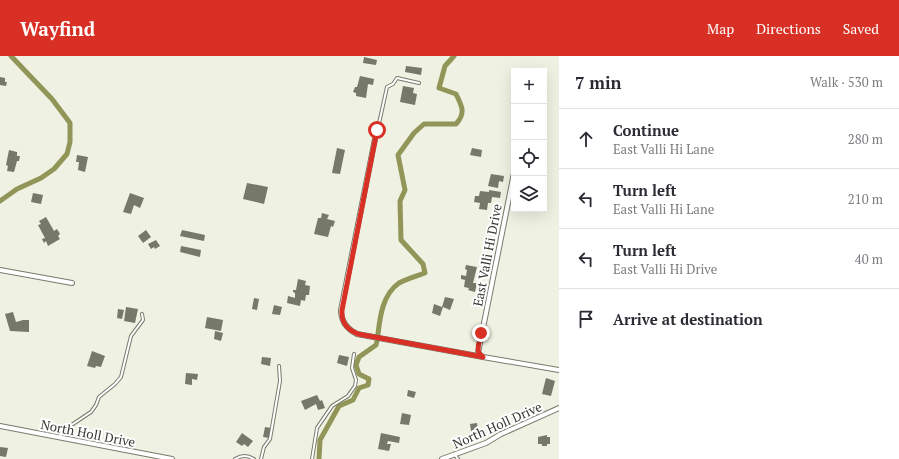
<!DOCTYPE html>
<html lang="en">
<head>
<meta charset="utf-8">
<style>
  :root { --surface:#fff; --page:#f2f2f3; --text:#2b2b33; --muted:#7c7c81; --line:#e1e1e2; --accent:#d93025 }
  body { margin:0; font-family:"PT Serif",serif; background:var(--page); color:var(--text) }
  .controls { position:absolute; right:12px; top:12px; display:grid; overflow:hidden; border-radius:0px; box-shadow:0 4px 16px #0002 }
  .controls button { width:36px; height:36px; display:grid; place-items:center; padding:0; border:0; border-bottom:1px solid var(--line); background:var(--surface); color:var(--text); font:20px sans-serif }
  .stop { position:absolute; width:12px; height:12px; margin:-9px; border:3px solid #d93025; border-radius:50%; background:#fff }
  .stop.end { background:#d93025; border-color:#fff; box-shadow:0 1px 4px #0008 }
  .list { margin:0; padding:0; list-style:none }
  h2 { display:flex; justify-content:space-between; align-items:center; height:52px; margin:0; padding:0 16px; font-size:17px }
  h2 small { font-size:13px; font-weight:400; color:var(--muted) }
  .list li { display:grid; grid-template-columns:26px 1fr auto; gap:12px; align-items:center; box-sizing:border-box; height:60px; padding:0 16px; border-top:1px solid var(--line) }
  .list b { display:block; font-size:15px; white-space:nowrap }
  .list p { margin:0; font-size:13px; white-space:nowrap; color:var(--muted) }
  .list em { font-size:13px; font-style:normal; color:var(--muted) }
  .icon { flex:none; width:22px; height:22px; fill:none; stroke:currentColor; stroke-width:2; stroke-linecap:round; stroke-linejoin:round }
  .map { position:relative; flex:none; width:559px; height:403px; overflow:hidden }
  header { display:flex; align-items:center; gap:24px; box-sizing:border-box; height:56px; padding:0 20px; background:var(--accent); color:#fff }
  header strong { font-size:19px }
  nav { display:flex; gap:22px; margin-inline-start:auto; font-size:14px }
  main { display:flex }
  aside { flex:1; background:var(--surface) }
  .map>svg:first-child { display:block }
  .lines { fill:none; stroke-linecap:round; stroke-linejoin:round }
  .canal { stroke:#919658; stroke-width:5 }
  .building { fill:#76786a }
  .lane-casing { stroke:#787a6c; stroke-width:4 }
  .street-casing { stroke:#787a6c; stroke-width:6 }
  .lane { stroke:#fff; stroke-width:2 }
  .street { stroke:#fff; stroke-width:4 }
  .route { stroke:#d93025; stroke-width:5 }
  .labels { text-anchor:middle; dominant-baseline:central; stroke-width:4; stroke-linejoin:round; paint-order:stroke }
  .street-label { font-size:13px; fill:#383933; stroke:#fff }
</style>
</head>
<body>
<header>
<strong>Wayfind</strong>
<nav><a>Map</a><a>Directions</a><a>Saved</a></nav>
</header>
<main>
<div class="map">
<svg width="559" height="403" viewBox="0 0 559 403">
  <rect width="100%" height="100%" fill="#eff1e2"/>
  <g class="lines">
    <path class="canal" d="M0,145L17,133L41,122L54,113L67,98L70,86V67L52,43L11,0
      M378,278C380,260 383,238 399,227C406,223 416,220 425,217L423,208L401,184L400,145L405,134L398,99L414,77L424,68H456C466,57 462,50 456,38L439,32L445,10L454,0
      M319,403L320,384L339,350L353,344L359,332L368,329L369,323L359,318L356,309L359,301L376,289L377,285"/>
  </g>
  <path class="building" d="M364,1L377,4L376,9L363,7Z
    M406,10L422,12L421,19L405,16Z
    M360,20L374,23L373,29L368,28L366,42L356,40V37L353,36L355,31H357Z
    M0,21L5,22V26H7L6,30L0,29Z
    M403,30L414,32L413,37L417,38L415,49L400,46Z
    M337,92L345,94L340,118L332,117Z
    M472,92L482,94L481,101L470,99Z
    M9,94L17,96V100H20L19,105H17L14,116L7,115L8,110L6,109Z
    M77,99L88,101L85,116L78,114L79,106H76Z
    M491,118L504,120L503,126L499,125L498,132L488,130Z
    M247,127L268,131L264,148L243,143Z
    M489,134L501,136L500,142L492,141L491,147H488L487,154L479,153L480,147L474,146L475,140H479L480,135L489,136Z
    M33,137L43,139L41,148L31,146Z
    M130,137L144,142L140,152L134,149L131,158L123,156Z
    M322,157L329,159L327,163L335,165L333,171L331,170L328,181L314,178L318,162H321Z
    M46,161L54,175L57,173L60,178L58,180L60,183L48,190L46,185L44,187L42,183L45,182L38,169L41,168L39,165Z
    M146,174L151,181L143,187L138,180Z
    M182,174L205,179L204,185L180,180Z
    M156,184L160,190L155,193L154,191L151,193L148,188Z
    M181,190L201,194L200,201L180,196Z
    M466,209L477,211L473,227H477L475,236L468,234L469,232L464,231L465,224L461,223V219L466,220L467,214L465,213Z
    M298,223L306,225L305,229L310,230L309,239H306L305,245L301,244L300,250L287,247L288,240L295,242V237L293,236V234H296Z
    M445,241L454,243L450,254L443,251L440,260L432,257L434,248L442,251Z
    M254,242L259,243L257,254L252,253Z
    M274,249L282,251L280,259L272,258Z
    M126,251L138,253L135,267L124,265Z
    M118,253L124,254L122,263L117,262Z
    M13,256L16,266L23,264H29V276L10,275L5,258Z
    M207,261L223,264L221,275L205,272Z
    M215,275L223,277L221,285L214,283Z
    M92,295L105,300L101,311L96,310L95,312L87,310Z
    M339,299L349,301L347,310L337,307Z
    M262,301L271,302L270,310L261,308Z
    M186,317L198,318L197,324L192,323V329L185,328Z
    M546,322L555,325L551,340L542,338Z
    M408,334L416,336L414,342L407,340Z
    M317,339L320,345L322,344L325,352L318,354L316,348L305,354L301,345Z
    M402,357L411,359L409,369L400,368Z
    M477,367L478,374L471,375L470,368Z
    M265,371L271,372L269,382L263,381Z
    M242,377L253,385L248,391L244,388L242,390L236,386Z
    M381,377L400,381L399,387L388,385L387,388H391L389,395L378,393Z
    M547,379V381H550V388H547V390H542V388H538V381Z
    M0,391L8,392L6,401L0,400Z"/>
  <g class="lines">
    <g class="lane-casing">
      <path id="lane" d="M378,72L387,31L393,28L397,22L419,27
        M60,380L70,370L91,356L96,349L99,341L115,328L121,321L131,280L143,264L142,258
        M455,399L458,403
        M235,403C242,399 247,399 254,403
        M261,403L264,391L270,383L280,325L279,310
        M312,403L317,372L332,350L348,340L355,330L356,324L352,312L354,298"/>
    </g>
    <g class="street-casing">
      <path id="street" d="M377,73L341,254C341,266 347,273 357,278L483,301
        M514,117L478,297L483,301L559,314
        M0,214L72,227
        M0,370L172,403
        M442,403L486,387L501,378L559,352"/>
    </g>
    <use href="#lane" class="lane"/>
    <use href="#street" class="street"/>
  </g>
  <g class="lines">
    <path class="route" d="M377,74L342,254C341,266 346,273 358,278L483,301C474,296 480,286 481,277"/>
  </g>
  <g class="labels">
    <g class="street-label">
      <text transform="translate(487 199) rotate(-79)">East Valli Hi Drive</text>
      <text transform="translate(497 369) rotate(-24)">North Holl Drive</text>
      <text transform="translate(88 377) rotate(11)">North Holl Drive</text>
    </g>
  </g>
</svg>
<div class="controls">
<button>+</button>
<button>−</button>
<button><svg class="icon" aria-label="locate" viewBox="0 0 24 24"><circle cx="12" cy="12" r="6"/><path d="M12 2v4M12 18v4M2 12h4M18 12h4"/></svg></button>
<button><svg class="icon" aria-label="layers" viewBox="0 0 24 24"><path d="M12 4l9 5-9 5-9-5zM3 14l9 5 9-5"/></svg></button>
</div>
<div class="stop" style="left:377px;top:74px"></div>
<div class="stop end" style="left:481px;top:277px"></div>
</div>
<aside>
<h2>7 min<small>Walk · 530 m</small></h2>
<ul class="list">
<li><svg class="icon" aria-label="ahead" viewBox="0 0 24 24"><path d="M12 20V5M6 11l6-6 6 6"/></svg><div><b>Continue</b><p>East Valli Hi Lane</p></div><em>280 m</em></li>
<li><svg class="icon" aria-label="left" viewBox="0 0 24 24"><path d="M17 20v-9H6M10 6l-5 5 5 5"/></svg><div><b>Turn left</b><p>East Valli Hi Lane</p></div><em>210 m</em></li>
<li><svg class="icon" aria-label="left" viewBox="0 0 24 24"><path d="M17 20v-9H6M10 6l-5 5 5 5"/></svg><div><b>Turn left</b><p>East Valli Hi Drive</p></div><em>40 m</em></li>
<li><svg class="icon" aria-label="arrive" viewBox="0 0 24 24"><path d="M6 21V4h12l-3 4 3 4H6"/></svg><div><b>Arrive at destination</b></div></li>
</ul>
</aside>
</main>
</body>
</html>
